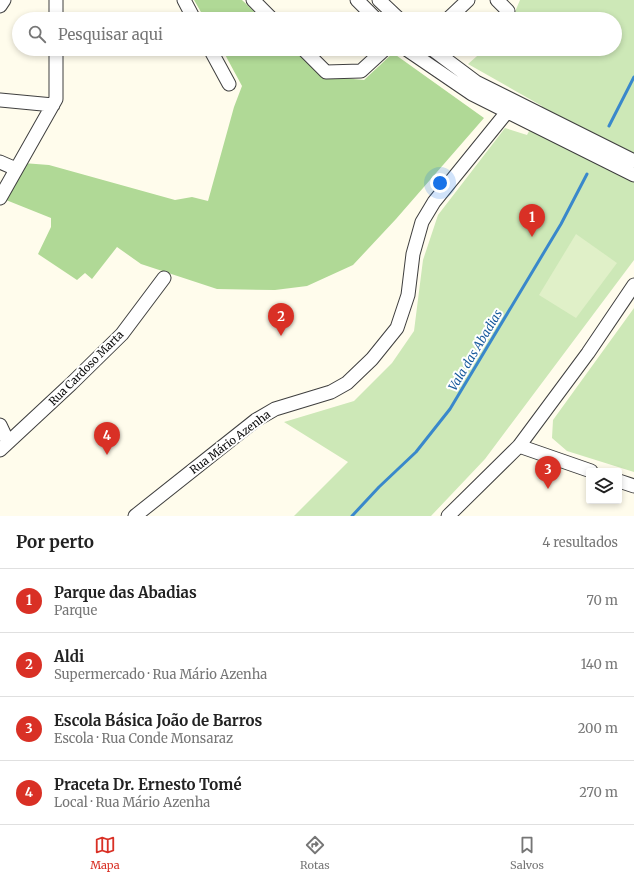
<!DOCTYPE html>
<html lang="pt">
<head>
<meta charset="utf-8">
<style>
  :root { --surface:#fff; --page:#f2f2f2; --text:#222; --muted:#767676; --line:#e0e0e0; --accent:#d93025 }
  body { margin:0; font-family:Merriweather,serif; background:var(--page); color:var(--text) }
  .controls { position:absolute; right:12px; bottom:12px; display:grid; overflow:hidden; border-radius:4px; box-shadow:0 2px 6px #0003 }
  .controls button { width:36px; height:36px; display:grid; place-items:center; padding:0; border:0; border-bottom:1px solid var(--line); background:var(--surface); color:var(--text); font:20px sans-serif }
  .you { position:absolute; left:440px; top:183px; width:14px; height:14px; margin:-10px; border:3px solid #fff; border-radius:50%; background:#1a73e8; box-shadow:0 0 0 6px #1a73e833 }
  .badge { display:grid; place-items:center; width:26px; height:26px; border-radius:50%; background:var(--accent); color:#fff; font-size:13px; font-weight:700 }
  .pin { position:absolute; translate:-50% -33px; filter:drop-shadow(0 1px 2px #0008) }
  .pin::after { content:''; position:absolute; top:21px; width:14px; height:12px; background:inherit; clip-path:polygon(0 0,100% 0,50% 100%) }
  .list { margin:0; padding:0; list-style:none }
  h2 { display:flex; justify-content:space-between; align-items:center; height:52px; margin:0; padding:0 16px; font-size:17px }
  h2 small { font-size:13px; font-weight:400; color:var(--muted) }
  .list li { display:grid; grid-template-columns:26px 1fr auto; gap:12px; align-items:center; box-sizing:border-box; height:64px; padding:0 16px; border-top:1px solid var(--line) }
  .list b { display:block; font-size:15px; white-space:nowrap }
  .list p { margin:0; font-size:13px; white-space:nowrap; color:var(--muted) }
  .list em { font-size:13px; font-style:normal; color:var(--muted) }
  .icon { flex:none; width:22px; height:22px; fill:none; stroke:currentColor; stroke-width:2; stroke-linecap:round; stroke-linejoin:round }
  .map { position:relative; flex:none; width:634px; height:516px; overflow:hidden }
  .search { position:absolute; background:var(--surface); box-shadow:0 2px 6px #0003; left:12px; right:12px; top:12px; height:44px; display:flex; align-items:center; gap:10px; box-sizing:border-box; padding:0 14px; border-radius:22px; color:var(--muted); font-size:15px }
  .sheet { height:308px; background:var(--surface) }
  nav { display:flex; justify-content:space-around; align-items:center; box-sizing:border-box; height:56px; border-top:1px solid var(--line); background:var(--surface); font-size:11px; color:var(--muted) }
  nav a { display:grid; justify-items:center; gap:2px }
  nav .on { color:var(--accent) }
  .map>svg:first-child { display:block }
  .green { fill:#cde8b7 }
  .forest { fill:#b0d996 }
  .pitch { fill:#e0f0c8 }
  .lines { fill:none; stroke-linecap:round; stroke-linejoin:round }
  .stream { stroke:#3988cb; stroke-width:3 }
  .minor-casing { stroke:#3f3f3f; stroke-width:15 }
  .minor { stroke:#fff; stroke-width:13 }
  .labels { text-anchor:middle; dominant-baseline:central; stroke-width:4; stroke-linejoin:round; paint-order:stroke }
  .street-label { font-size:11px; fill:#0c0c0c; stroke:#fff }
  .water-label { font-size:12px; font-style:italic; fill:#175a9c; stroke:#fff }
</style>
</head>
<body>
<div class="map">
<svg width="634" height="516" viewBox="0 0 634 516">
  <rect width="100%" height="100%" fill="#fffcec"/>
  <path class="green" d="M520,0H634V260L485,459L431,516H294L348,462L284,422L354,401L392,363L414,331L423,260L438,215L505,128L527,135L542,106L468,64L485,49H615V19H512Z
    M634,308V472L567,451L552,438L553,420Z"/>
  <path class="forest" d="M194,0H242L262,19H205Z
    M222,49H293L321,76L364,80L393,53L484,118L396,219L353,265L307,286L275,290L217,289L141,264L117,247L92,279L85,273L77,280L38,254L51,227V218L6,200L23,163L49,165L175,200L192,197L208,201L234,107L242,86Z"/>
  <path class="pitch" d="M576,234L617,263L576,318L539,295Z"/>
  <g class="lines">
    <path class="stream" d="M609,126L634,77
      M352,516L379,487L416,452L450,409L561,224L587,174"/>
    <g class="minor-casing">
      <path id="minor" d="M56,0V19
        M184,0L194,19
        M253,0L272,19
        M357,0L376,19
        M379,0L399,19
        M497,0L508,11
        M0,6L4,0
        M448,19L468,0
        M210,49L229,84
        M303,49L326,72L361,71L385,49
        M406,49L472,94L634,175
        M432,49L476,82L634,161
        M0,100L53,105
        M0,162L16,169
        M0,198L56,99V49
        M0,425L8,442
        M519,446L591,471
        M0,450L71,384L122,334L164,278
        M619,481L634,486
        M135,516L256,420L275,409L331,392L347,383L372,359L397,328L408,295L413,254L422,222L434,202L507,112
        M448,516L519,446L588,353L634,285"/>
    </g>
    <use href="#minor" class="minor"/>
  </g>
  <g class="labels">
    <g class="street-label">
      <text transform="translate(86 368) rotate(-45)">Rua Cardoso Marta</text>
      <text transform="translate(230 442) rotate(-37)">Rua Mário Azenha</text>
    </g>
    <g class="water-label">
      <text transform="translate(475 350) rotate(-59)">Vala das Abadias</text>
    </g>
  </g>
</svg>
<div class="controls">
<button><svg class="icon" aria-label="layers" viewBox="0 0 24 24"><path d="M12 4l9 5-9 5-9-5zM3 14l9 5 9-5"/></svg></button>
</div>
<div class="you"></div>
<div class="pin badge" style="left:532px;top:237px">1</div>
<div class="pin badge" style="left:281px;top:336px">2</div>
<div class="pin badge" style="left:548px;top:489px">3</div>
<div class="pin badge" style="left:107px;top:455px">4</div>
<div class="search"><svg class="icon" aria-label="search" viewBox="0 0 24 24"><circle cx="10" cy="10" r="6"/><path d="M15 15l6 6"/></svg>Pesquisar aqui</div>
</div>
<section class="sheet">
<h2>Por perto<small>4 resultados</small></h2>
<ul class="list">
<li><span class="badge">1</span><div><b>Parque das Abadias</b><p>Parque</p></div><em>70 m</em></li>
<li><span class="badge">2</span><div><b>Aldi</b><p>Supermercado · Rua Mário Azenha</p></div><em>140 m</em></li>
<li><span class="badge">3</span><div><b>Escola Básica João de Barros</b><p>Escola · Rua Conde Monsaraz</p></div><em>200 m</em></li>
<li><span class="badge">4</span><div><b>Praceta Dr. Ernesto Tomé</b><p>Local · Rua Mário Azenha</p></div><em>270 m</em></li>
</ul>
</section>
<nav>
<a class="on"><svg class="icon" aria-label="map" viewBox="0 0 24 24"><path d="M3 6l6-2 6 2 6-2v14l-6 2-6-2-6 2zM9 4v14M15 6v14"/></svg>Mapa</a>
<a><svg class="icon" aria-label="directions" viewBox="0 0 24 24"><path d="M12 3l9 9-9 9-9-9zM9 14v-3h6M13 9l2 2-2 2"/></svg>Rotas</a>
<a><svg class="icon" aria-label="saved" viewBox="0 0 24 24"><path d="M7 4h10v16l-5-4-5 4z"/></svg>Salvos</a>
</nav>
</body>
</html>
